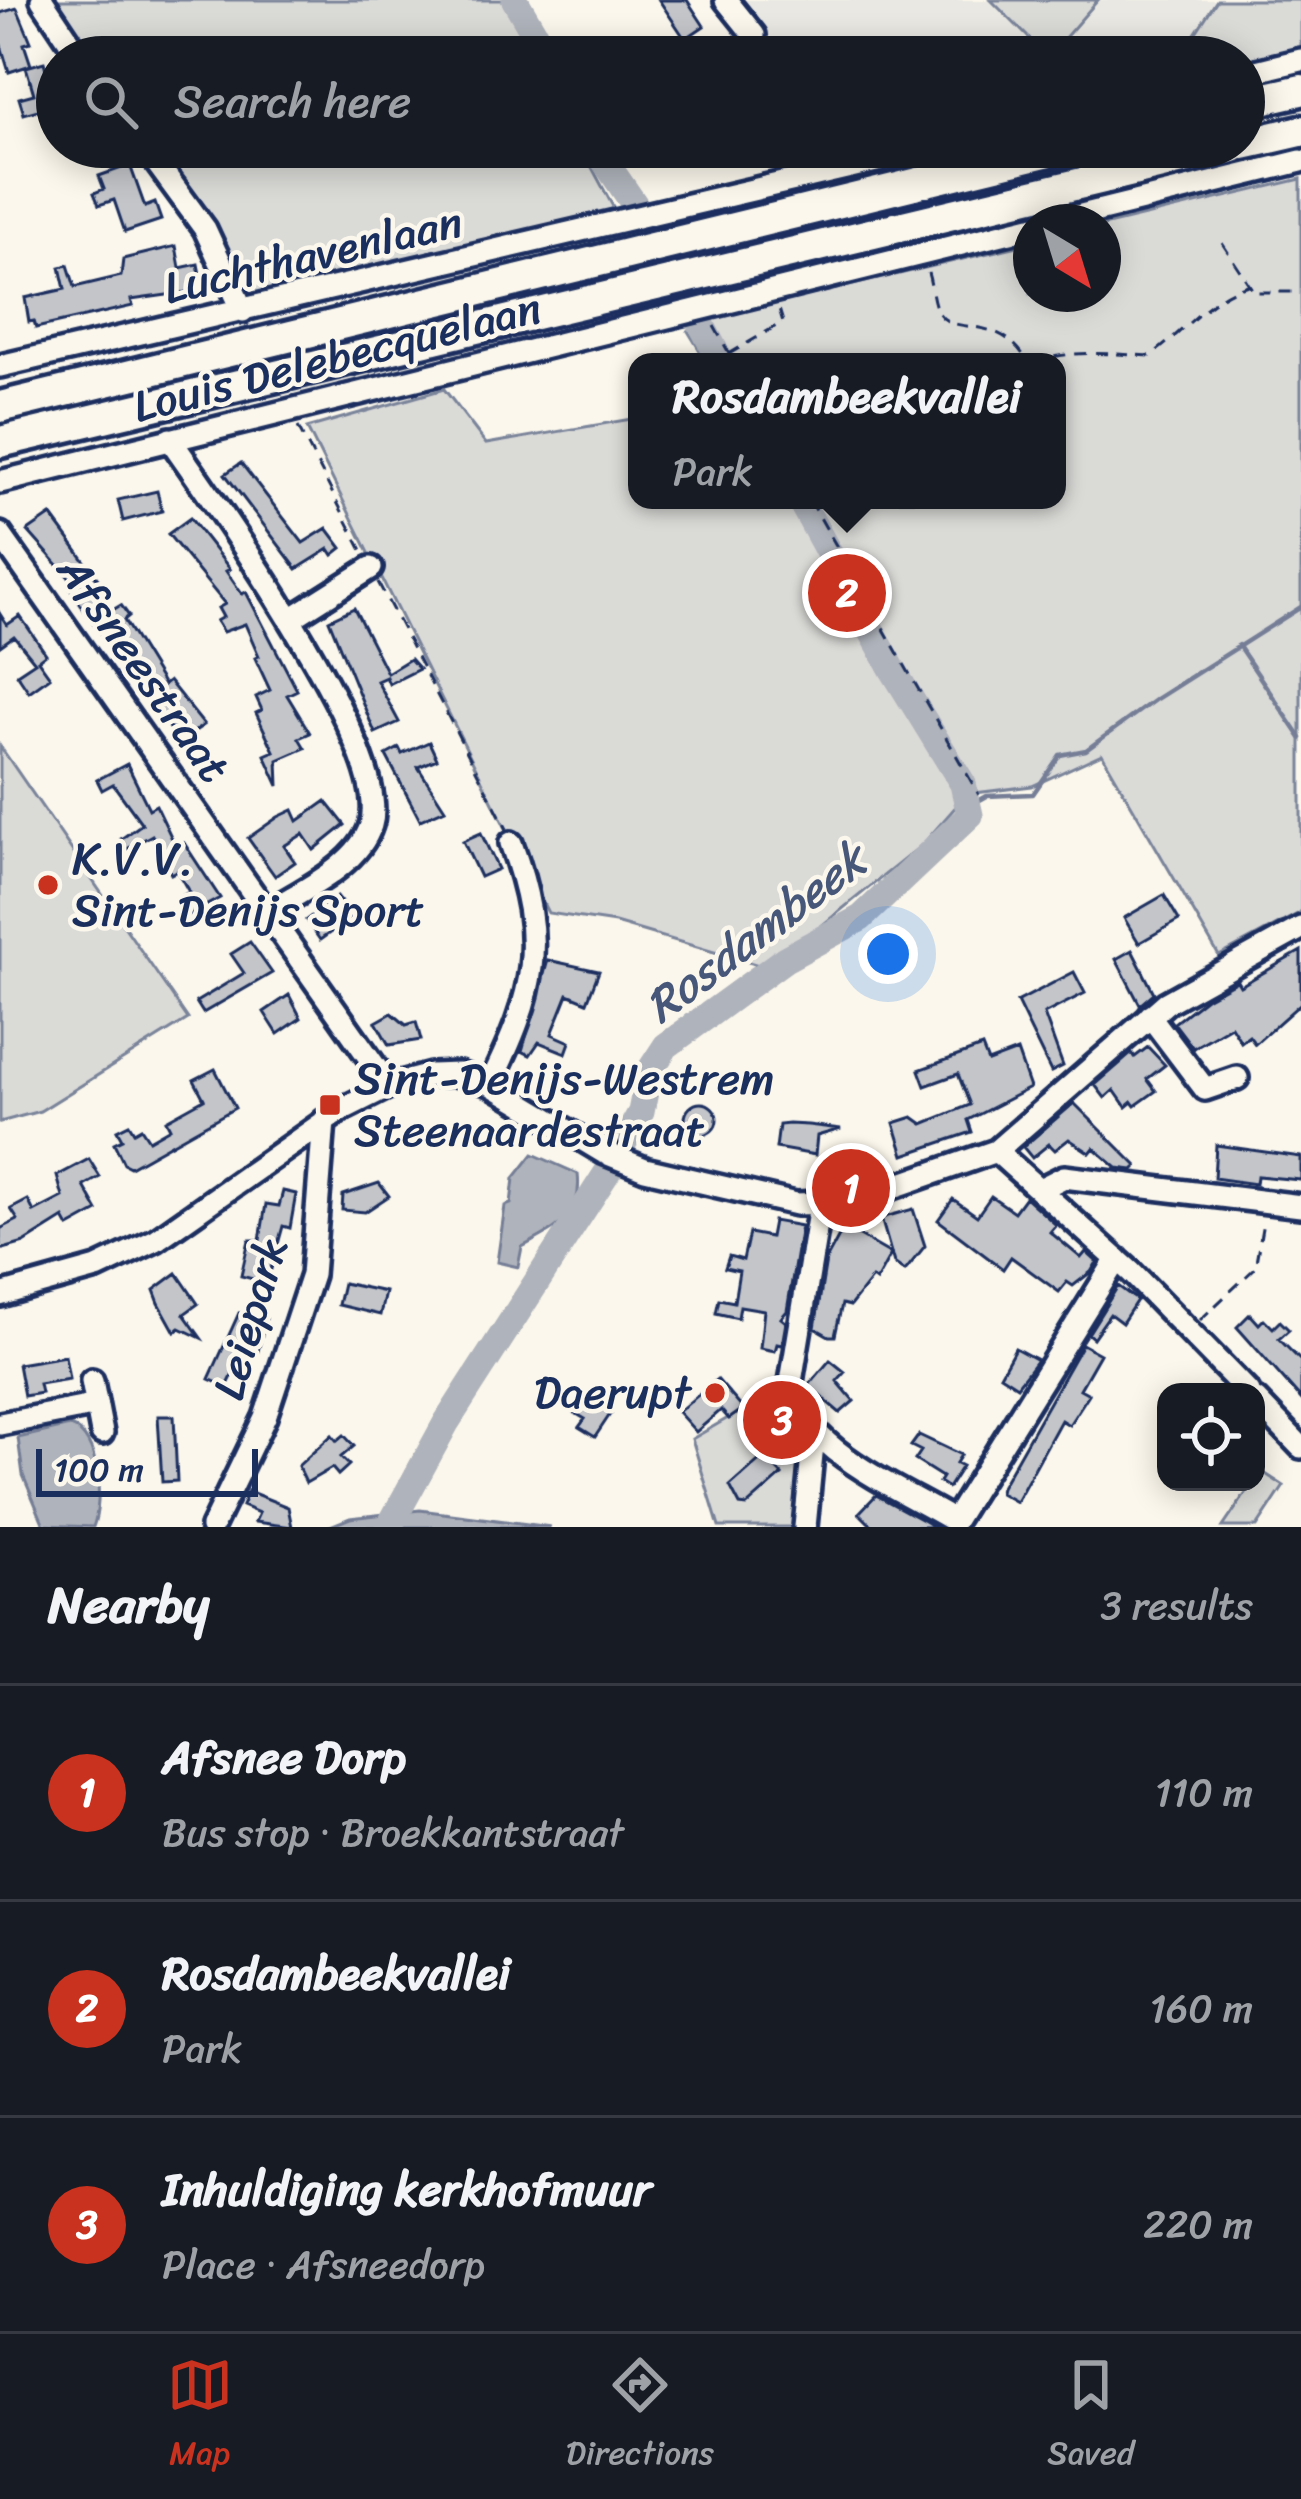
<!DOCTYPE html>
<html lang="en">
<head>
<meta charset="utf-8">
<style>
  :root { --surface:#171b24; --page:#20242c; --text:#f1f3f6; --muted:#9ea1a6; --line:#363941; --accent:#c8321e }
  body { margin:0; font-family:Sriracha,sans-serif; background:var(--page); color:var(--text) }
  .controls { position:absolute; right:36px; bottom:36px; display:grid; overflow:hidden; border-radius:24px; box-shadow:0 6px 30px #0003 }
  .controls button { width:108px; height:108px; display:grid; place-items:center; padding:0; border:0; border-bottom:3px solid var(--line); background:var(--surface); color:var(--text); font:60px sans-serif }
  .compass { position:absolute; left:1013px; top:204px; width:108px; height:108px; border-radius:50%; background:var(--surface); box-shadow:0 6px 30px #0003; rotate:142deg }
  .scale { position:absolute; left:36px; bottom:30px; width:222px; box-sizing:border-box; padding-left:12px; border:6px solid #1b2f5e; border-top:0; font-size:33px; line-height:42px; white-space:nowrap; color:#1b2f5e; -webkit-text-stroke:9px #fbf7ec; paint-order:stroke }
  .you { position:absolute; left:888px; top:954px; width:42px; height:42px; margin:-30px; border:9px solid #fff; border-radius:50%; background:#1a73e8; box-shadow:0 0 0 18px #1a73e833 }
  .badge { display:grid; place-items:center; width:78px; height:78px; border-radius:50%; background:var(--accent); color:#fff; font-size:39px; font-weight:700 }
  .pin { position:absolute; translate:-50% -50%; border:6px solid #fff; box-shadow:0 3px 12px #0006 }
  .popup { position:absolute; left:628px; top:353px; width:438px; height:156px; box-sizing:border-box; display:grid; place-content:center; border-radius:24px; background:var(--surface); filter:drop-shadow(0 3px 9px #0005); font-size:39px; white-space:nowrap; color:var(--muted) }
  .popup b { font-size:45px; color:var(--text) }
  .popup::after { content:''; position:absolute; left:50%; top:100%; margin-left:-24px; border:24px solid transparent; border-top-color:var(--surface) }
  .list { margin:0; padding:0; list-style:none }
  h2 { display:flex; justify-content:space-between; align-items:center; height:156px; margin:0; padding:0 48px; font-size:51px }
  h2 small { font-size:39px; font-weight:400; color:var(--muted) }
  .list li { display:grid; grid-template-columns:78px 1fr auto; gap:36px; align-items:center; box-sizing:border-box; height:216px; padding:0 48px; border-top:3px solid var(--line) }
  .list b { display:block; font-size:45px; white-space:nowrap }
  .list p { margin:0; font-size:39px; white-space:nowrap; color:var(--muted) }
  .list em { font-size:39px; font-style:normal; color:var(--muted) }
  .icon { flex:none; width:66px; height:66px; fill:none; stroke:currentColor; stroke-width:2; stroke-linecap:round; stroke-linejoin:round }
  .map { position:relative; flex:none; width:1301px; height:1527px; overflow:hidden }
  .search { position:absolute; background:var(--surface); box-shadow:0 6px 30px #0003; left:36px; right:36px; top:36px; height:132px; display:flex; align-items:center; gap:30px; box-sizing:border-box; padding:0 42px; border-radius:66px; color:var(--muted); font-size:45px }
  .sheet { height:804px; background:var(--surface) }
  nav { display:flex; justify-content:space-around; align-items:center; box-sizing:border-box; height:168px; border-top:3px solid var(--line); background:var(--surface); font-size:33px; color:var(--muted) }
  nav a { display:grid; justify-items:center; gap:6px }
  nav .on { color:var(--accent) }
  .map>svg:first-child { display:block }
  .built { fill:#eae8e2 }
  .green { fill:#dadad7; stroke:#7a849a; stroke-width:3 }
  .water { fill:#afb3bb; stroke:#747e96; stroke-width:3 }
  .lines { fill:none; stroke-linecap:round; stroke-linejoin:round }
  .stream { stroke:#747e96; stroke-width:4.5 }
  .river { stroke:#afb3bb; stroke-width:27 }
  .building { fill:#c3c5c9; stroke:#1b2f5e; stroke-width:3 }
  .minor-casing { stroke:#1b2f5e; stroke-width:30 }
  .highway-casing { stroke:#1b2f5e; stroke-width:39 }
  .path { stroke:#1b2f5e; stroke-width:3; stroke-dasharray:12 9; stroke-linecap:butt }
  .minor { stroke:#fbf7ec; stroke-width:21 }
  .highway { stroke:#fbf7ec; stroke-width:30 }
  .poi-dot { fill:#c8321e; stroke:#fbf7ec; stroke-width:4.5 }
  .labels { text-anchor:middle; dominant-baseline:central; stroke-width:9; stroke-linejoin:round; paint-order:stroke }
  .street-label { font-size:45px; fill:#1b2f5e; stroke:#fbf7ec }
  .poi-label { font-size:45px; fill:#1b2f5e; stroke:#fbf7ec; text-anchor:start }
  .water-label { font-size:48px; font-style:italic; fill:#47577a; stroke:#fbf7ec }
</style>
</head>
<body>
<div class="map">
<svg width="1301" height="1527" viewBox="0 0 1301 1527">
  <rect width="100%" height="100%" fill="#fbf7ec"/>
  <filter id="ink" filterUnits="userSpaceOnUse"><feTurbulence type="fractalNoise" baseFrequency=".00833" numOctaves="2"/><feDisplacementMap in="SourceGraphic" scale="24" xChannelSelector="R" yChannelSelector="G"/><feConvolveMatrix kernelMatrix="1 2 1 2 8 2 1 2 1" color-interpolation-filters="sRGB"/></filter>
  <g filter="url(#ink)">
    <path class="built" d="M712,0H991L1048,57H755Z
      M1098,0H1217L1180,57H1051Z"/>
    <path class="green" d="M51,0H507L533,57H91Z
      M991,0H1098L1048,57Z
      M1217,0H1301V47L1244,62V57H1180Z
      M155,147H581L617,214L257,298L245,291L218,236Z
      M1301,179V912L1219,956L1102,754L1032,786L967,794L922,845L769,968L615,923L548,913L307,428L444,389L486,444L637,418V500H1057V362H707L688,331L713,318L1031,243V294H1103V226Z
      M0,746L188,1019L40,1111L0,1122Z
      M735,1414C791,1417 804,1424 802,1481C801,1499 801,1511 792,1527H719L692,1439Z
      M1261,1471L1284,1486L1257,1527H1223Z"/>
    <path class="water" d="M533,1154L578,1174C583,1217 557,1228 522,1247L518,1267L497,1262L505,1206L511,1204L514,1178Z
      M70,1426C101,1437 103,1501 93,1527L44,1525L23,1475L18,1438Z
      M420,1510L551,1527H328L350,1518Z"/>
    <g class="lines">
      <path class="stream" d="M1238,645L1301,738
        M971,805L987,796L1033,794L1060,755L1086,750L1156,699L1301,607
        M570,1214L577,1218"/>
      <path class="river" d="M515,0L548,57
        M595,147L639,211
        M697,316L721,362
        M623,1144L641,1112L649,1072L666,1046L785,959L861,918L970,815L963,784L893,670L800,500
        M389,1527L446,1423L610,1168"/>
    </g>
    <path class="building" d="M659,0H687L704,26L685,39Z
      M17,8L31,42L24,44L31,65L9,72L0,42V13Z
      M44,62L56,105L24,114L19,98L34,94L26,67Z
      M130,165L145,207L155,203L161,220L125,232L114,200L99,205L94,193L104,189L99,176Z
      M176,246L180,268L198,264L203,290L131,300L133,306L36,328L34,321L29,322L25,298L65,289L60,267L68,265L75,287L121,276L123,259Z
      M241,463L303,543L327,528L342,548L333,555L329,549L297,569L225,474Z
      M157,491L162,511L123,521L118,500Z
      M51,515L98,579L92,584L111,611L121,605L129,616L124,620L164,685L169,681L204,725L179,742L106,632L102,634L86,613L68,585L73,582L28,531Z
      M190,518L230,569L226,571L242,594L246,592L297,690L287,695L310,733L299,738L305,748L278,760L279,786L265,755L274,751L256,713L262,710L256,697L270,690L255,658L259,656L245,624L223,632L216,621L223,617L218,608L225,604L168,534Z
      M354,608L387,673L410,659L419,669L389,684L386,677L377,681L399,722L375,733L329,620Z
      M0,614L7,625L20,616L46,654L38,660L50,677L29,692L17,674L35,662L14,636L0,646Z
      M429,742L437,759L418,767L445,809L420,820L386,755L399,748L402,754Z
      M127,764L149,809L156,805L176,847L184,843L220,898L183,918L174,900L189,892L177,871L171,874L152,835L127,849L121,839L142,824L113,784L102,790L97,780Z
      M326,801L345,825L314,850L303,834L284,846L295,862L275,876L248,838L278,817L293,810L298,821Z
      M481,833L498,869L480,877L463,841Z
      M1164,895L1179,920L1139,943L1124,918Z
      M337,897L352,917L320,940L306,920Z
      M250,942L272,973L203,1013L196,1002L244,973L231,954Z
      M1132,950L1154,993L1140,1005L1116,959Z
      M1301,951V1003L1255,1044L1249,1036L1241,1042L1231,1026L1193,1048L1174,1023L1206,998L1237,981L1240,986Z
      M548,960L599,971L587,1002L568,994L552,1034L570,1042L566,1053L539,1042L530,1055L522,1051Z
      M1074,972L1085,993L1044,1014L1063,1066L1051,1072L1017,1002Z
      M289,995L301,1018L278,1034L264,1012Z
      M392,1013L406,1025L416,1022L421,1040L389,1045L376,1022Z
      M982,1047L988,1062L1017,1051L1030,1088L968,1120L972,1132L904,1155L894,1123L913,1117L923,1124L970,1105L958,1074L925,1086L919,1070Z
      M1148,1047L1165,1065L1147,1079L1156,1091L1135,1106L1132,1102L1126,1107L1114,1090L1105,1098L1095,1085L1132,1053L1135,1057Z
      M215,1069L235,1108L130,1167L124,1164L114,1143L122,1139L117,1130L129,1124L134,1132L141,1128L149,1140L170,1128L166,1120L204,1099L194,1080Z
      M1074,1103L1137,1166L1133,1170L1117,1168L1094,1148L1090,1153L1069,1139L1055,1150L1049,1144L1032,1158L1023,1147Z
      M685 1119a16 16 0 1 1 32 0a16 16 0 1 1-32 0Z
      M789,1124L808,1125L841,1129L817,1136L815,1155L776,1148L779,1125Z
      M1216,1145L1301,1157V1180L1257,1176L1256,1184L1214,1178Z
      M89,1159L100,1177L84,1186L98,1211L69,1227L64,1218L24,1243L0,1250V1229L18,1220L11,1209L28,1200L34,1212L63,1197L57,1176Z
      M379,1183L389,1196L365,1212L342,1210L343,1195Z
      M283,1191L296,1194L290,1228L283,1226L266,1287L251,1284L253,1279L241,1276L249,1240H260L266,1204L279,1206Z
      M991,1196L1014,1212L1025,1197L1056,1225L1050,1232L1081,1258L1086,1252L1097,1262L1091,1272L1073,1286L1067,1282L1059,1292L1011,1257L1003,1269L938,1220L953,1199L977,1216Z
      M913,1209L925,1246L905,1271L894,1263L881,1218Z
      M773,1221L801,1226L787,1311L781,1318L786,1322L782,1345L777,1344L775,1351L760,1348L764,1310L740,1306L738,1318L716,1313L719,1299L734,1302L739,1271L725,1268L729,1256L743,1260L749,1233L770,1237Z
      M844,1227L891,1254L876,1281L872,1278L850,1306L842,1304L835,1336H829L815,1328L826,1260Z
      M177,1273L198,1304L184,1314L201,1338L180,1328L175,1332L159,1303L154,1290Z
      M343,1283L385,1292L380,1315L338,1305Z
      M1118,1286L1137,1300L1122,1323L1110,1314L1093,1338L1088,1334Z
      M239,1313L266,1319L258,1351L245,1349L227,1387L209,1379Z
      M1250,1314L1259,1324L1264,1319L1273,1328L1280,1321L1289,1330L1279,1339L1301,1361V1399L1237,1327Z
      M1082,1344L1100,1354L1080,1389L1089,1394L1069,1425L1061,1420L1016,1502L1000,1493L1001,1487Z
      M1015,1348L1037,1360L1017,1386L1000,1375Z
      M65,1356L69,1379L39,1384L41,1393L24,1396L18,1364Z
      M830,1360L845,1372L837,1381L854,1401L840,1413L808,1386Z
      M717,1379L743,1409L729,1419L721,1410L696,1432L678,1412Z
      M580,1393L611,1413L595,1437L579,1427L585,1419L570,1410Z
      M158,1416H174L177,1481L162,1482Z
      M332,1435L337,1441L344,1435L354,1446L341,1457L349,1465L338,1475L332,1468L306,1483L298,1466Z
      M919,1435L961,1455L956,1463L962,1466L948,1488L939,1482L942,1477L915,1460L921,1451L911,1446Z
      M764,1456L782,1475L747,1506L740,1505L730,1486Z
      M248,1491L288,1507L292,1527L255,1522L259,1513L242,1506Z
      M876,1495L924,1521L934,1527H873L859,1513Z"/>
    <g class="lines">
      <g class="minor-casing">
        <path id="minor" d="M42,0L80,57
          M726,0L754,35
          M1244,74L1301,60
          M145,147L205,229L243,311
          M1053,222L1301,161
          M0,366L936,147
          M170,439C214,502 394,753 371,825C358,866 302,890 268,912
          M0,482L1031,227
          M0,534L389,1086
          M292,618L371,568
          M1150,1016L1205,1089L1237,1078
          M490,1084C536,991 547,942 511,843
          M996,1151L1131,1272L1248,1392
          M1040,1189L1064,1177L1301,1206
          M820,1206L791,1382C798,1449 900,1488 954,1521L1117,1259
          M0,1295L97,1268L156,1240L341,1110L389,1086L431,1075L459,1074L490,1084L603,1152L645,1169L796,1204L850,1202L996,1151L1166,1003L1301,928
          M92,1381L102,1433
          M1256,1400L1301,1447
          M0,1424L92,1406
          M212,1527L265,1417L312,1275L324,1121
          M805,1527L814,1434"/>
      </g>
      <g class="highway-casing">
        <path id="highway" d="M1244,103L1301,90
          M1244,144L1301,131
          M0,407L1066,147
          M0,442L1233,147"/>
      </g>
      <path class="path" d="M1222,243L1254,292H1301
        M928,273C932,285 932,301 938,312C953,338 998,311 1028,362
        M714,326L734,362
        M729,354L783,322L779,309
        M1034,362C1073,349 1110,354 1150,356C1185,332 1206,298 1248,285
        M298,427L363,552
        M810,500L979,795
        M378,582L507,829
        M1200,1320L1255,1268L1263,1222
        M777,1458L787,1419"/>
      <use href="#minor" class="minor"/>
      <use href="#highway" class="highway"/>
    </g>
  </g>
  <g class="poi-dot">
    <circle cx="48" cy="885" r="12"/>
    <rect x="318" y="1093" width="24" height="24" rx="6"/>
    <circle cx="715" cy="1393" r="12"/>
  </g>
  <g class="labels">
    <g class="street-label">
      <text transform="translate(313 255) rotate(-13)">Luchthavenlaan</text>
      <text transform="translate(337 357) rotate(-14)">Louis Delebecquelaan</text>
      <text transform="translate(144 669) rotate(55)">Afsneestraat</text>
      <text transform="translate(250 1318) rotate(-74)">Leiepark</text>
    </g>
    <g class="poi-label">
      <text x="72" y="859">K.V.V.<tspan x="72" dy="52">Sint-Denijs Sport</tspan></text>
      <text x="354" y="1079">Sint-Denijs-Westrem<tspan x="354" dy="52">Steenaardestraat</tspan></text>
      <text x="691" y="1393" text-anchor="end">Daerupt</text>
    </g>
    <g class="water-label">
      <text transform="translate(755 933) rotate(-37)">Rosdambeek</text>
    </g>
  </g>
</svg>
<div class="controls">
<button><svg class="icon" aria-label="locate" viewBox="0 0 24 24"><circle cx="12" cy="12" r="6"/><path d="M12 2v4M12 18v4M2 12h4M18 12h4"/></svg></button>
</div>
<svg class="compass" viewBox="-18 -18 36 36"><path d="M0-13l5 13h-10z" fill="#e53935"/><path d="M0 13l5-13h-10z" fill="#9ea1a6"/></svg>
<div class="scale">100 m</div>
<div class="you"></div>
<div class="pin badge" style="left:851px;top:1188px">1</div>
<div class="pin badge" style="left:847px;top:593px">2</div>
<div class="popup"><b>Rosdambeekvallei</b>Park</div>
<div class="pin badge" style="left:782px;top:1420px">3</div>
<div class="search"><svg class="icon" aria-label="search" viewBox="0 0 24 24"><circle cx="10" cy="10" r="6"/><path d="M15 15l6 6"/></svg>Search here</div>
</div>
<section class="sheet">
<h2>Nearby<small>3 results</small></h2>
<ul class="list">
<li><span class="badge">1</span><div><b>Afsnee Dorp</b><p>Bus stop · Broekkantstraat</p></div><em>110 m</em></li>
<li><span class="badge">2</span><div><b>Rosdambeekvallei</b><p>Park</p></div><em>160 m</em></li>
<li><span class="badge">3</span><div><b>Inhuldiging kerkhofmuur</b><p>Place · Afsneedorp</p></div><em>220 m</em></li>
</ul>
</section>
<nav>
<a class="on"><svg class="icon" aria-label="map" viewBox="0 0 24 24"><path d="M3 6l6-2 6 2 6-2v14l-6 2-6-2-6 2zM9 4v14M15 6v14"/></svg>Map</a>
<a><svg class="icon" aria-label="directions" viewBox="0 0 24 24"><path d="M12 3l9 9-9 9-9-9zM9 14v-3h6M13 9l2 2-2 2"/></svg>Directions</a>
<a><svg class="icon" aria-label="saved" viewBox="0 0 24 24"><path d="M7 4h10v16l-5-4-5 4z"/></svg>Saved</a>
</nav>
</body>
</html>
